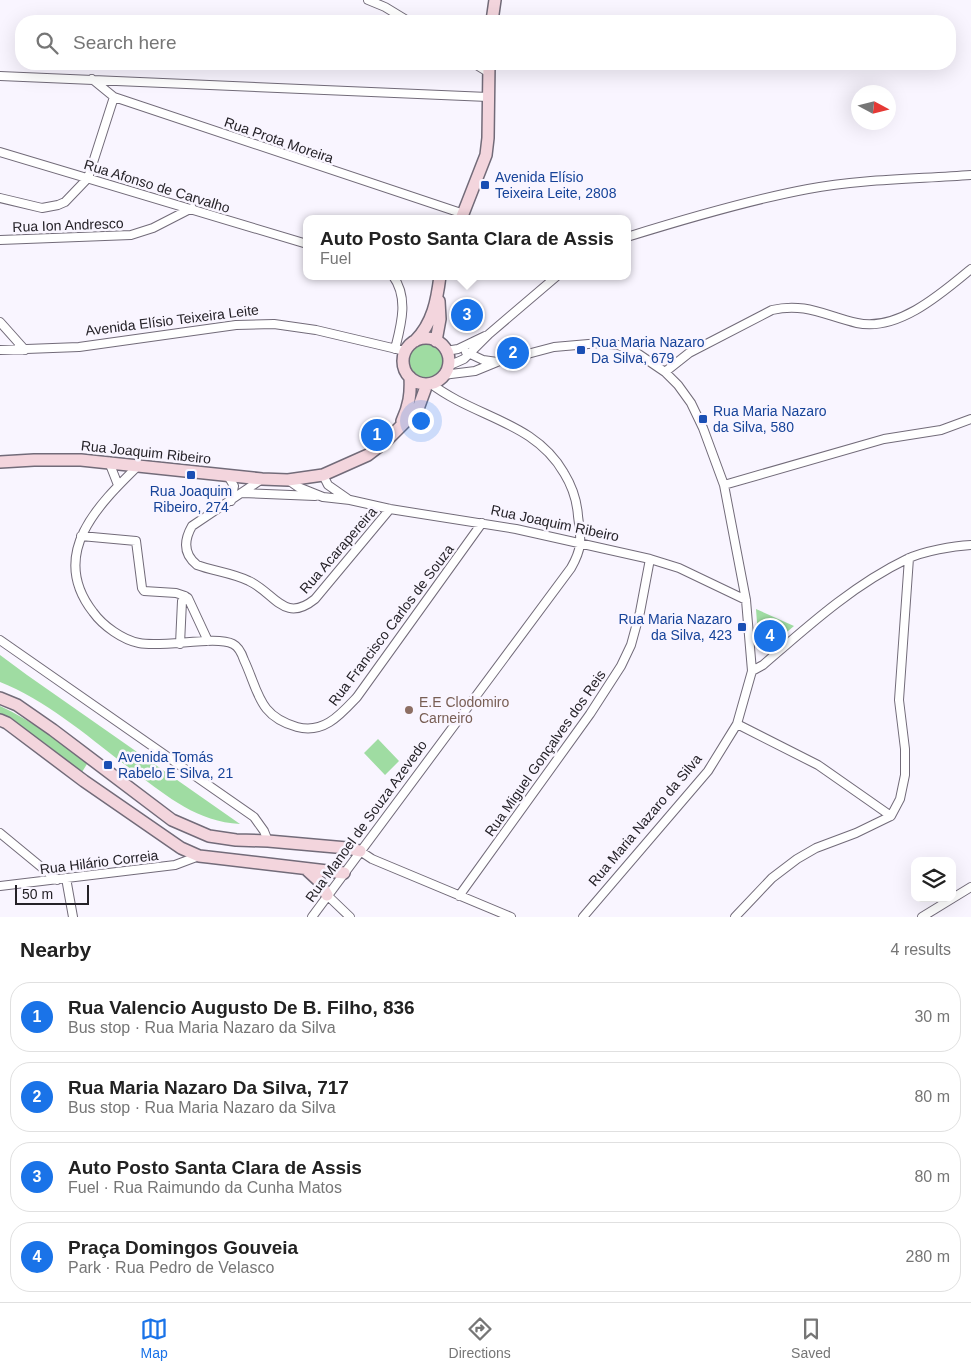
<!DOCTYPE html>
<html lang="en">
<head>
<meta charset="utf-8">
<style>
  :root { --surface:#fff; --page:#f2f2f2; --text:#222; --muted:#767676; --line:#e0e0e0; --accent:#1a73e8 }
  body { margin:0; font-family:Helvetica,sans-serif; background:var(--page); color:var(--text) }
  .controls { position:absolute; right:15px; bottom:15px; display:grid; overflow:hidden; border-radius:10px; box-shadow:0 5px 20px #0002 }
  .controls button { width:45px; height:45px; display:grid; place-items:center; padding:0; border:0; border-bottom:1px solid var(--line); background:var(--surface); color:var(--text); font:25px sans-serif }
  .compass { position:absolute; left:851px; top:85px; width:45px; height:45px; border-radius:50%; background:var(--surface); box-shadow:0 5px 20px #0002; rotate:97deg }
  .scale { position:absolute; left:15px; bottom:12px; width:74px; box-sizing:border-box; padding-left:5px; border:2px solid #252228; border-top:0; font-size:14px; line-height:18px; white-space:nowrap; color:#252228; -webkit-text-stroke:4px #f9f5ff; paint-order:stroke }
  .you { position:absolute; left:420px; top:420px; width:18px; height:18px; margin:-12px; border:4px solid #fff; border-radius:50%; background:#1a73e8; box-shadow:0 0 0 8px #1a73e833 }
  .badge { display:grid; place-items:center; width:32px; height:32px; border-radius:50%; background:var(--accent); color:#fff; font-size:16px; font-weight:700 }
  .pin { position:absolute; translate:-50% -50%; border:2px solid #fff; box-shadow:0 1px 5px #0006 }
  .popup { position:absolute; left:303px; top:215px; width:328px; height:65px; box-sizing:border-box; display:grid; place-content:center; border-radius:10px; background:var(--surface); filter:drop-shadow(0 1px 4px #0005); font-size:16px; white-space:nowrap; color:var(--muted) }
  .popup b { font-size:19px; color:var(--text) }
  .popup::after { content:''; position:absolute; left:50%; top:100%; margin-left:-10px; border:10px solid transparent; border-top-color:var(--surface) }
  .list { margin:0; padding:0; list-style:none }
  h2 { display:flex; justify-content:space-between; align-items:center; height:65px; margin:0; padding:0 20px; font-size:21px }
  h2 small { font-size:16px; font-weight:400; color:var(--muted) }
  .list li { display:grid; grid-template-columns:32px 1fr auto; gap:15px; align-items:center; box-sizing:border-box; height:70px; margin:0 10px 10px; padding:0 10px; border:1px solid var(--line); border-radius:20px }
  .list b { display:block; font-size:19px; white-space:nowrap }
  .list p { margin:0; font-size:16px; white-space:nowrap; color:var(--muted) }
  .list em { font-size:16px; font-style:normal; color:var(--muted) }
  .icon { flex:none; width:28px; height:28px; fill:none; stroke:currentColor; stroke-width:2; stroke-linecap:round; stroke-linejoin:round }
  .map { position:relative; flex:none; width:971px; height:917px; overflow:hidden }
  .search { position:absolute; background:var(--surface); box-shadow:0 5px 20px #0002; left:15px; right:15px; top:15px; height:55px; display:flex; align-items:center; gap:12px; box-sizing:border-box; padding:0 18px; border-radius:20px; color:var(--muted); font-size:19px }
  .sheet { height:385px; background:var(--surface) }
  nav { display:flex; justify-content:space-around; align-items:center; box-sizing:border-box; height:70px; border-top:1px solid var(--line); background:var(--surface); font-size:14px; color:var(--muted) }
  nav a { display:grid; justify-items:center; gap:2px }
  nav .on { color:var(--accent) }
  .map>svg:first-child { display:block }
  .green { fill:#9fdca2 }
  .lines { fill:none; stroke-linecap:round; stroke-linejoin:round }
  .street-casing { stroke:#726b79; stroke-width:10 }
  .secondary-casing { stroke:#726b79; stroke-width:14 }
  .street { stroke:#fff; stroke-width:8 }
  .secondary { stroke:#f3d5dd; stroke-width:11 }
  .transit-dot { fill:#1a4fb4; stroke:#f9f5ff; stroke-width:2 }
  .education-dot { fill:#8d6e63; stroke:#f9f5ff; stroke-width:2 }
  .labels { text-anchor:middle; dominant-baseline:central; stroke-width:5; stroke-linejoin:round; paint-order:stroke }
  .street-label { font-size:14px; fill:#252228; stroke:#f9f5ff }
  .transit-label { font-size:14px; fill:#164399; stroke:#f9f5ff; text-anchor:start }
  .education-label { font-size:14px; fill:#785e54; stroke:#f9f5ff; text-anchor:start }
</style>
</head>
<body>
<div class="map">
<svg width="971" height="917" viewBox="0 0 971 917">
  <rect width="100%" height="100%" fill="#f9f5ff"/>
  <path class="green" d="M409 361a18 18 0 1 1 36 0a18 18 0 1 1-36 0Z
    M756,609L794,626L775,642L759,650Z
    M0,655L27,675L240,824C198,822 168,797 136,773C94,742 49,701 0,682Z
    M0,706C32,721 60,741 87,764L82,772L46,744L0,714Z
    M378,739L399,761L385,775L364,753Z"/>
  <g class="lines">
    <g class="street-casing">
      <path id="street" d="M368,0L385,7L408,21
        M475,64L488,72
        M0,76L488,97
        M92,79L114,97L464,214
        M0,152L307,244
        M0,198L42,208L58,205L65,202L88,178L114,97
        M627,237C685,219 749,200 808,189C861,179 917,179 971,175
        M0,240L131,235L153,228L192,208
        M393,276C409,298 401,325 395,349
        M0,322L25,350
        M0,350L79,347L236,325L274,324L316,330L405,351
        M446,351L458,349L485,336
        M466,352L483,360L497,362
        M448,366L464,359L489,334L557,276
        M665,372L689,353L772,310C805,302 826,316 857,323C898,332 942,293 971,269
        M443,375L475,371L497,362L554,347L600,343L618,345L637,353L665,372L678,385L691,403L703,428L724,485L746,600L752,671L737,724L708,771L583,917
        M109,462L118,485
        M139,465C98,505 48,554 93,612C103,626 123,640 139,643C164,648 216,635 233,644C239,647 242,654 244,660C259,692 258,716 297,727C324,734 340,715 357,697L482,523
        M323,475L328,485L348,499
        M228,476L234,486L231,501
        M262,479L192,526C184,540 183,554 197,565C213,571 233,573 249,581C275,593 284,624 315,599L390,509
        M288,480L298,487L323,497L350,500L390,509L516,529L650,559L679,568L746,600
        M724,485L884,439L941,430L971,419
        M242,493L315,496
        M81,536L136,541L142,588L144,591L176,593L185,596
        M0,640L254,817L264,831L268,841
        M180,644L182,601L185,596L188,598L208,641
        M752,671L763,665C808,626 853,585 907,559C924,551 953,546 971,545
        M737,724L818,765L891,816
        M0,833L57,880
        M360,851L372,859L511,917
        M66,878L73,917
        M0,886L175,865L199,856
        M327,895L350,917
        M459,896L590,714L621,666L631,645L640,612L650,559
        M312,917L571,568C583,547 581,539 578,516C577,501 572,486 564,473C534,421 475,418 430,383
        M735,917L772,878L797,859L816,848L856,833L891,816L900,799L905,775V749L899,700L909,558
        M922,917L971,887"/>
    </g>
    <g class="secondary-casing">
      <path id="secondary" d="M492,21L495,0
        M461,219L486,155L488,138L489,64
        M403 361a23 23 0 1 1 46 0a23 23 0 1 1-46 0Z
        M415,341C433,323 437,300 440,276
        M436,341L440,319L439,301
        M402,421C409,406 411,394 410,377
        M0,462L34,460H81L262,479L288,480L323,475L368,455L385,442L411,416L419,406L427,384
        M0,698L17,705L53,730L172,820L209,836L236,840L268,841L347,848L360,851
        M0,720L7,723L84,781L181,848L199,856L208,857L344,873
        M306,869L319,881L327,895"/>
    </g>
    <use href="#street" class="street"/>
    <use href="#secondary" class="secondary"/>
  </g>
  <g class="transit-dot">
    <rect x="480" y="180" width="10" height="10" rx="2.5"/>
    <rect x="576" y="345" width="10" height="10" rx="2.5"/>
    <rect x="698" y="414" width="10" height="10" rx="2.5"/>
    <rect x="186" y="470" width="10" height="10" rx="2.5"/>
    <rect x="737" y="622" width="10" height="10" rx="2.5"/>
    <rect x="103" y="760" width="10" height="10" rx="2.5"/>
  </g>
  <circle class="education-dot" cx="409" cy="710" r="5"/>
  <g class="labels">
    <g class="street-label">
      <text transform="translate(279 140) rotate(19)">Rua Prota Moreira</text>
      <text transform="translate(157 186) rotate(17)">Rua Afonso de Carvalho</text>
      <text transform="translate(68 225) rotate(-2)">Rua Ion Andresco</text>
      <text transform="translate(172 320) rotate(-7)">Avenida Elísio Teixeira Leite</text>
      <text transform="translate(146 452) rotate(6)">Rua Joaquim Ribeiro</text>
      <text transform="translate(555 523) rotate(12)">Rua Joaquim Ribeiro</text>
      <text transform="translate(338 550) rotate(-49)">Rua Acarapereira</text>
      <text transform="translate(391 625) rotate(-53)">Rua Francisco Carlos de Souza</text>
      <text transform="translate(545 753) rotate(-55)">Rua Miguel Gonçalves dos Reis</text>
      <text transform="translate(645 820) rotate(-50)">Rua Maria Nazaro da Silva</text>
      <text transform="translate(366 821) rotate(-54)">Rua Manoel de Souza Azevedo</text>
      <text transform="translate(99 862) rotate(-7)">Rua Hilário Correia</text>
    </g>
    <g class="transit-label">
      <text x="495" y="177">Avenida Elísio<tspan x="495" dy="16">Teixeira Leite, 2808</tspan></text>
      <text x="591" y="342">Rua Maria Nazaro<tspan x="591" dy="16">Da Silva, 679</tspan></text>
      <text x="713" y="411">Rua Maria Nazaro<tspan x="713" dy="16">da Silva, 580</tspan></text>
      <text x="191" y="491" text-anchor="middle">Rua Joaquim<tspan x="191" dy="16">Ribeiro, 274</tspan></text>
      <text x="732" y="619" text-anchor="end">Rua Maria Nazaro<tspan x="732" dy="16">da Silva, 423</tspan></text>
      <text x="118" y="757">Avenida Tomás<tspan x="118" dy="16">Rabelo E Silva, 21</tspan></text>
    </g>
    <g class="education-label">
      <text x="419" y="702">E.E Clodomiro<tspan x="419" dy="16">Carneiro</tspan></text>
    </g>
  </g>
</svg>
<div class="controls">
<button><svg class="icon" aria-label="layers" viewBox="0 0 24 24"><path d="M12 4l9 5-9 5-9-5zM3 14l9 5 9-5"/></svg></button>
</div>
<svg class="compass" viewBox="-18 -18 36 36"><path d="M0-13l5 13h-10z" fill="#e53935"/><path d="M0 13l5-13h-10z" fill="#767676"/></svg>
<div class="scale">50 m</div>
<div class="you"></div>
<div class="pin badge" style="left:377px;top:435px">1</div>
<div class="pin badge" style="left:513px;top:353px">2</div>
<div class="pin badge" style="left:467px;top:315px">3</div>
<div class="popup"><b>Auto Posto Santa Clara de Assis</b>Fuel</div>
<div class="pin badge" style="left:770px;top:636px">4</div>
<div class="search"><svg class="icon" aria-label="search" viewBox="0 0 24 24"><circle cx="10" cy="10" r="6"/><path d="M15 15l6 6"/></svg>Search here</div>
</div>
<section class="sheet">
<h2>Nearby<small>4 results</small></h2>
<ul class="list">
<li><span class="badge">1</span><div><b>Rua Valencio Augusto De B. Filho, 836</b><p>Bus stop · Rua Maria Nazaro da Silva</p></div><em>30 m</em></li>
<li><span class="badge">2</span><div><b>Rua Maria Nazaro Da Silva, 717</b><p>Bus stop · Rua Maria Nazaro da Silva</p></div><em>80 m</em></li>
<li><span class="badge">3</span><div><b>Auto Posto Santa Clara de Assis</b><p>Fuel · Rua Raimundo da Cunha Matos</p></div><em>80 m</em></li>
<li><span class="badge">4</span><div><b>Praça Domingos Gouveia</b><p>Park · Rua Pedro de Velasco</p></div><em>280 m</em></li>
</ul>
</section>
<nav>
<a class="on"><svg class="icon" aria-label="map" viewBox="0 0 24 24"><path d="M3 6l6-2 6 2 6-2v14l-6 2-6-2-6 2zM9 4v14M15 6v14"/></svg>Map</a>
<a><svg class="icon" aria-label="directions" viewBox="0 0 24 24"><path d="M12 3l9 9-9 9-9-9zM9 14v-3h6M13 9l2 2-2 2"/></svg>Directions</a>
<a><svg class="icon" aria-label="saved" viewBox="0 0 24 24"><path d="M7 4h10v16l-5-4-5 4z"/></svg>Saved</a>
</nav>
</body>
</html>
